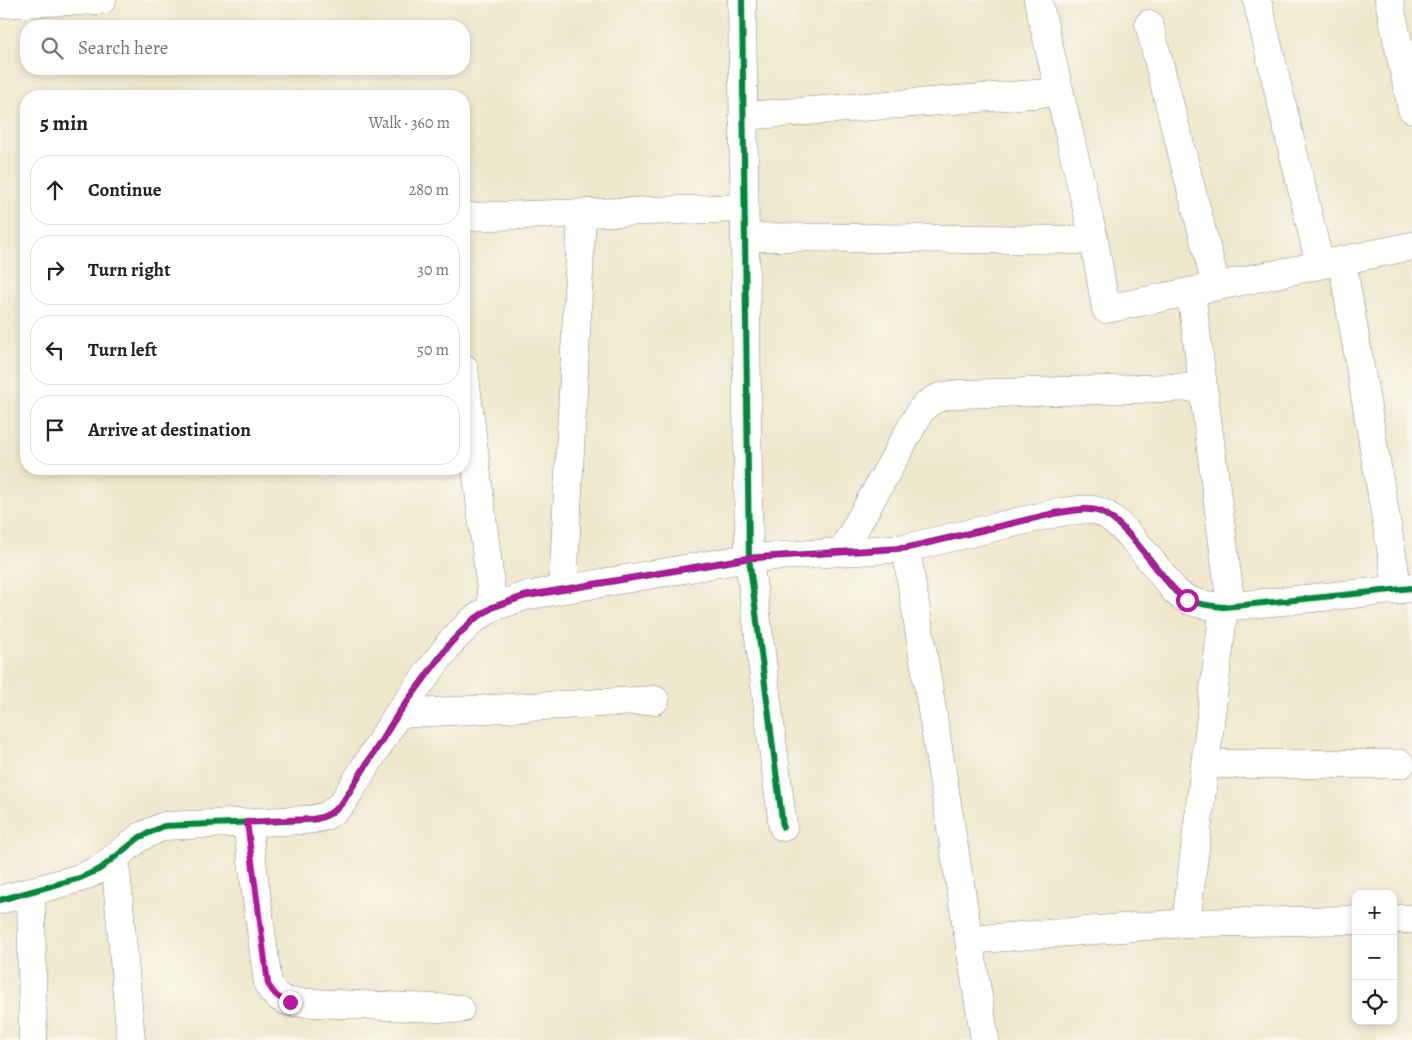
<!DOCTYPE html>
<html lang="en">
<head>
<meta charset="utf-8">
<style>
  :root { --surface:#fff; --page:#f2f2f2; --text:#222; --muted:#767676; --line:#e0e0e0 }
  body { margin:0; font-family:Alegreya,serif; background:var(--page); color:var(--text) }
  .controls { position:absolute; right:15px; bottom:15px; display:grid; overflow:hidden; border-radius:10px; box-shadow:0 2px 8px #0003 }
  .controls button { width:45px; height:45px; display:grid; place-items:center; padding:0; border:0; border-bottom:1px solid var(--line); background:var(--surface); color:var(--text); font:25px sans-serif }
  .stop { position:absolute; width:15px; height:15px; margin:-11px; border:4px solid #b5179e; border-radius:50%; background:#fff }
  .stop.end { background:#b5179e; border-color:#fff; box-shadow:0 1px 5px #0008 }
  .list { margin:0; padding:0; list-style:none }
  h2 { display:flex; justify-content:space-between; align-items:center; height:65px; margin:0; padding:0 20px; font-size:21px }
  h2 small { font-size:16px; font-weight:400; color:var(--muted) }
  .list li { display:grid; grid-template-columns:32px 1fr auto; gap:15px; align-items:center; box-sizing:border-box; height:70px; margin:0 10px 10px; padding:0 10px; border:1px solid var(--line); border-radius:20px }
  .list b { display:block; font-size:19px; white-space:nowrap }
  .list em { font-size:16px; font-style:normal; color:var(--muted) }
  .icon { flex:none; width:28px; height:28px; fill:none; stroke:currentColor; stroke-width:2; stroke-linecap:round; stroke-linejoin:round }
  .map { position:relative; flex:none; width:1412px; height:1040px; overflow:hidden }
  .search { position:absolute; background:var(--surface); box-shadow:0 2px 8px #0003; left:20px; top:20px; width:450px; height:55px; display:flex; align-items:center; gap:12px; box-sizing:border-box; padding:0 18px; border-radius:20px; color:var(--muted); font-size:19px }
  .panel { position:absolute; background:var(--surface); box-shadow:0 2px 8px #0003; left:20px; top:90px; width:450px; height:385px; border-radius:20px }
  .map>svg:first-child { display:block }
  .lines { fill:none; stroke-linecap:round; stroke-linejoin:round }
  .minor-casing { stroke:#888584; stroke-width:29 }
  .tertiary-casing { stroke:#888584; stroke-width:29 }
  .minor { stroke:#fff; stroke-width:28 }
  .tertiary { stroke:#fff; stroke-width:28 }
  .cycleway-casing { stroke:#fbf7ec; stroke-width:9 }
  .cycleway { stroke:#00873e; stroke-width:6 }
  .route { stroke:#b5179e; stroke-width:6 }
</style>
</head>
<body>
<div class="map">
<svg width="1412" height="1040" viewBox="0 0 1412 1040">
  <rect width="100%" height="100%" fill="#fbf7ec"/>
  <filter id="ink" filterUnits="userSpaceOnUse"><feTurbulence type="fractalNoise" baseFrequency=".02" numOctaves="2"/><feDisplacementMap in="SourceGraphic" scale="10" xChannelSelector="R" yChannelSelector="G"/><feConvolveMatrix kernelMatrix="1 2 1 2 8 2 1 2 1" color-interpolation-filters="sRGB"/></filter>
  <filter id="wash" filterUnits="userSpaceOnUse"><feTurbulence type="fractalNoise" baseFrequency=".0096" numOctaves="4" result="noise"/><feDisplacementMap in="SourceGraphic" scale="20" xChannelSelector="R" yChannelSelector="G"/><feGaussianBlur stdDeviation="1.12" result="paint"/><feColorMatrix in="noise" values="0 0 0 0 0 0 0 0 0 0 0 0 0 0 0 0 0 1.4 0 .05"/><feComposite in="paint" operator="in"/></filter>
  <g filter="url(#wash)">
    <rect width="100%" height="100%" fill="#efe8cd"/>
  </g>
  <g filter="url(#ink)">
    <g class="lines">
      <g class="minor-casing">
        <path id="minor" d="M742,0L749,558L783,827
          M1038,0L1094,240L1106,309L1412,246
          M1257,0L1320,265
          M1389,0L1412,109
          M1149,24L1216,286
          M743,116L1060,92
          M464,217L744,208
          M745,237L1094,240
          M1342,260L1398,590
          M1191,292L1231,606
          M464,368L493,607
          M906,548L985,1040
          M842,552L921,410C932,398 943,395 959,394L1203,387
          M563,589L582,214
          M398,714L655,700
          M1205,764H1401
          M247,823L268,984C274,994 278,999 290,1002L460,1009
          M115,857L131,1040
          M31,891L33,1040
          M0,900L80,878L100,869L140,837L164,826L305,820C322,819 332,815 343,802L398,714L450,643L473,620L493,607L525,596L749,558L906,548L1056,513C1071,511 1089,506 1103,513C1125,524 1158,570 1175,591C1189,604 1205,605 1224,607L1412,588
          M1393,919H1412
          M1186,923L1224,607
          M969,940L1186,923L1356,920"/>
      </g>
      <g class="tertiary-casing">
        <path id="tertiary" d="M0,4L102,0"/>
      </g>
      <use href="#minor" class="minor"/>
      <use href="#tertiary" class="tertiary"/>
      <g class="cycleway-casing">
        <path id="cycleway" d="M742,0L749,558L783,827
          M0,900L80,878L100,869L140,837L164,826L305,820C322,819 332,815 343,802L398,714L450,643L473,620L493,607L525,596L749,558L906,548L1056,513C1071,511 1089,506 1103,513C1125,524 1158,570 1175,591C1189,604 1205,605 1224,607L1412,588"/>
      </g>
      <use href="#cycleway" class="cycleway"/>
    </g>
  </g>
  <g class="lines" filter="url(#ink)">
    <path class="route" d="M290,1002C278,999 274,994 268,984L247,822L316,819C328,816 335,811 343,802L398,714L450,644L473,620L493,607L525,596L749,558L906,548L1056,513C1071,511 1088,506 1102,512C1122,521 1146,556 1160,573C1169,583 1176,593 1187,600"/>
  </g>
</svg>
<div class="controls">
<button>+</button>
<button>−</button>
<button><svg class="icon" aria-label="locate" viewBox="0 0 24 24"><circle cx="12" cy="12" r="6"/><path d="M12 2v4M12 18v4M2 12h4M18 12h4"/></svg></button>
</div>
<div class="stop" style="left:1187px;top:600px"></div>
<div class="stop end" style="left:290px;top:1002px"></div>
<div class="search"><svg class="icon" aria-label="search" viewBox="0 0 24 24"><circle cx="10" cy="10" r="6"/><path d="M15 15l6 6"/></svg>Search here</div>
<section class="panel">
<h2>5 min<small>Walk · 360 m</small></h2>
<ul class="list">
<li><svg class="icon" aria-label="ahead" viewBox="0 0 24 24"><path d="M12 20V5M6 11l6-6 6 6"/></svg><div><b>Continue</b></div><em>280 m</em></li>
<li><svg class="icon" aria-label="right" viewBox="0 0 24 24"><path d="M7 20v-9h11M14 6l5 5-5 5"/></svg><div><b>Turn right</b></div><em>30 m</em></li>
<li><svg class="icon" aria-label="left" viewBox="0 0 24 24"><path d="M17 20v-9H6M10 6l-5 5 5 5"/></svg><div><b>Turn left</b></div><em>50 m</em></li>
<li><svg class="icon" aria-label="arrive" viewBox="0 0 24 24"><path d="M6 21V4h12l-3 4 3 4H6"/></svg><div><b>Arrive at destination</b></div></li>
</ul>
</section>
</div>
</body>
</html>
